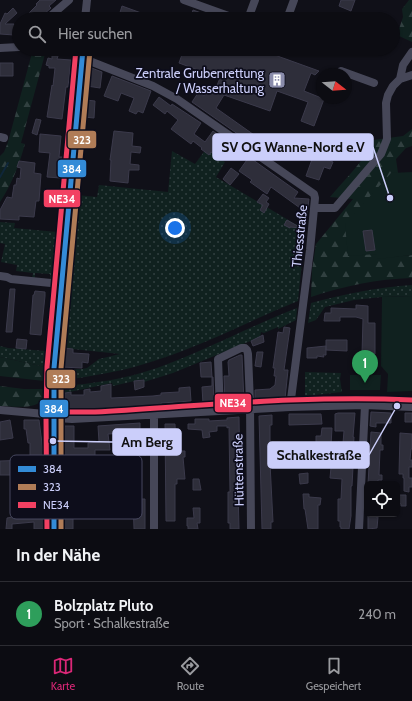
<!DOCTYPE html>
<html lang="de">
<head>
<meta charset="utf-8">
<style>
  :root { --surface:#0c0c12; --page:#1a1a20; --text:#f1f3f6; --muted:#9a9b9f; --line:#2c2c32; --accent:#db2777 }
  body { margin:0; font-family:Cabin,sans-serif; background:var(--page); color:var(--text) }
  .controls { position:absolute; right:12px; bottom:12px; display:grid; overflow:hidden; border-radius:6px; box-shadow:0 1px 3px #0004 }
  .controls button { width:36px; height:36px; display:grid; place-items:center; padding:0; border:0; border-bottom:1px solid var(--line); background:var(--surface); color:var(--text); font:20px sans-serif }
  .compass { position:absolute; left:316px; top:68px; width:36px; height:36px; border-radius:50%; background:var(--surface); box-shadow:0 1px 3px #0004; rotate:107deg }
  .you { position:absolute; left:175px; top:228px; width:14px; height:14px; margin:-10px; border:3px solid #fff; border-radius:50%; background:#1a73e8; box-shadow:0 0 0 6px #1a73e833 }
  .badge { display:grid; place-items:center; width:26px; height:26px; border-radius:50%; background:var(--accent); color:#fff; font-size:13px; font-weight:700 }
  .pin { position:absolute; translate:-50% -33px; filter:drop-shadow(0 1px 2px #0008) }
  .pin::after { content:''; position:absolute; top:21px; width:14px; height:12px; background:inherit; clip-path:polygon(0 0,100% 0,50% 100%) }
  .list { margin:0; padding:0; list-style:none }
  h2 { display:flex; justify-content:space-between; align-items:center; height:52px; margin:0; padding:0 16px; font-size:17px }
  h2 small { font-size:13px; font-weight:400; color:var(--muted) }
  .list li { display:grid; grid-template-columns:26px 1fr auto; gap:12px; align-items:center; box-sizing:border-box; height:64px; padding:0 16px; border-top:1px solid var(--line) }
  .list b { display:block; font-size:15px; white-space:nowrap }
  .list p { margin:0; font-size:13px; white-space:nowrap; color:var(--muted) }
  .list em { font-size:13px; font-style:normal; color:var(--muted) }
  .icon { flex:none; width:22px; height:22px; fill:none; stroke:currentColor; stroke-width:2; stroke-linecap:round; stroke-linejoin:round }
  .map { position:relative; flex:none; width:412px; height:529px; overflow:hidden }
  .search { position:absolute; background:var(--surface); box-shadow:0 1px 3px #0004; left:12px; right:12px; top:12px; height:44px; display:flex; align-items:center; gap:10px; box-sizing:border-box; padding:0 14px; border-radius:22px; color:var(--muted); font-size:15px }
  .sheet { height:116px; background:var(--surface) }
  nav { display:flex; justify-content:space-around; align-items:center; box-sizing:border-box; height:56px; border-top:1px solid var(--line); background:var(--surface); font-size:11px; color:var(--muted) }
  nav a { display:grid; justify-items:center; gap:2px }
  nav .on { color:var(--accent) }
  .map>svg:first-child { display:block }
  .green { fill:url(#green-dots) }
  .forest { fill:url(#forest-firs) }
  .pitch { fill:#10211f }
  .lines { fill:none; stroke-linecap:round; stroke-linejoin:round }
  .stream { stroke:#0f2639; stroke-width:2 }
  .building { fill:#2e2e3a; stroke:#3b3a4b }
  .minor { stroke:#464758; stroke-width:8 }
  .bus-1-casing { stroke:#0d0d1b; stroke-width:8 }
  .bus-2-casing { stroke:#0d0d1b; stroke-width:8 }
  .bus-3-casing { stroke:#0d0d1b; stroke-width:8 }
  .bus-1 { stroke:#338bd7; stroke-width:5 }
  .bus-2 { stroke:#b07c57; stroke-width:5 }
  .bus-3 { stroke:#f24062; stroke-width:5 }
  .labels { text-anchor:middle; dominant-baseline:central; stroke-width:3.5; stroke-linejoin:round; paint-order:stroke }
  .poi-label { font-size:13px; fill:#cbcefa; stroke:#0d0d1b; text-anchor:end }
  .street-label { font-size:13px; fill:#cbcefa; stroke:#0d0d1b }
  .key { fill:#0d0d1b; stroke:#46475e; stroke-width:1 }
  .key-label { font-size:11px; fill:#cbcefa }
  .leader { fill:none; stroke:#cbcefa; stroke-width:1.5 }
  .callout-dot { fill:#cbcefa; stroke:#0d0d1b; stroke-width:1.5 }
  .callout { fill:#cbcefa; stroke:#cbcefa; stroke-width:1.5 }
  .callout-label { font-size:14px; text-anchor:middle; font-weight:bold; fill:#111 }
  .line-badge { stroke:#0d0d1b; stroke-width:1.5 }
  .badge-label { font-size:11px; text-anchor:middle; font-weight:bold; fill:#fff }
</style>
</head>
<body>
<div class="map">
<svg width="412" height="529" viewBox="0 0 412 529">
  <defs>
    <pattern id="green-dots" width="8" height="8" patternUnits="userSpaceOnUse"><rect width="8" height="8" fill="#10211f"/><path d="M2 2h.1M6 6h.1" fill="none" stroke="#314040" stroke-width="1.8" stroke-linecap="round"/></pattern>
    <pattern id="forest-firs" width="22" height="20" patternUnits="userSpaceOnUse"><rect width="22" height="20" fill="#10211f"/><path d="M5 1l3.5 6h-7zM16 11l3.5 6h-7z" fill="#314040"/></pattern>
  </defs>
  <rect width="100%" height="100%" fill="#101018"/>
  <path class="green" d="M206,149L225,162L216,177L295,224L304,225L306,223L298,301C251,320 206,344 157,360C126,371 92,376 59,381L60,370L82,369L87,368L99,359L120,354L63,348L77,195L97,197L99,185L168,192L172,151L195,164Z
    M0,222L15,223L14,228L57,232L53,280H50V274L35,273V278H32L33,273L16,271L17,265L1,262L5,244L0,243Z
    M412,285V296L382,297L354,300L325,307L316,320L308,323L311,303C344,294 378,287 412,285Z
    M297,308L296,320L278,329V327L264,333L261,332L260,337L173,373L144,382L143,379L113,386L112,383L60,394V387L59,386C93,384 125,379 157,368C205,351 250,326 297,308Z
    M0,346L8,348L46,351L45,367L0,357Z
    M305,372L341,373L340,379L342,392L305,396Z"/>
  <path class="forest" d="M409,0H412V42L397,35L403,17L402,9Z
    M32,53L45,54L21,143L25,144C19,165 12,184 0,202V156L4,152L8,142Z
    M412,129V146L406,148L396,159L398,173H391L377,258L412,255V278C377,279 344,286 311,297L312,270L316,244L353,199L330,197C345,179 364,162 373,140L403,136Z
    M0,357L45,367L46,376H45L44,381L0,376Z
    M0,386L24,389H46L43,390L46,396C38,411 14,406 0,406Z"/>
  <path class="pitch" d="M412,172V255L377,259V254L348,256L345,224L391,173Z
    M412,296V391L387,392L388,374L381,366L382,297Z
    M350,375H381L380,390H350Z"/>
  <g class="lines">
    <path class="stream" d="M0,177L8,163"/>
  </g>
  <path class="building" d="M40,0H56L49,6L51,8L43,15L42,19H29L26,16L37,5L36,4Z
    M341,0H355L351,11L339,6Z
    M122,6L155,18V19H118Z
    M13,8L17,13L5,24H14V35L0,34V24L5,13L7,14Z
    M193,10L204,14L202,19H190Z
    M184,49H258L319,71L315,75L311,73L304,91L324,99L314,126L301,121L308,102L277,91L270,111L224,95L216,108L257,137L252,144L192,102L198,93H200L204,96L208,89L214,93L220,78L179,63Z
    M52,56H58L57,59L71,60L68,87H66L62,119L47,117L52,85L53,86L55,68H49V66L46,65L48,58L52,59Z
    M0,63H13V76H0Z
    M89,67L102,72L100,88L87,86Z
    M112,76L151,91L143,113L138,111L136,114L129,111L134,98L121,93L118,101L104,96Z
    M159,97L171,106L172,104L201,123L194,134L205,142L213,131L226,141L219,151L222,153L219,158L211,152L209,155L201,149L202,148L193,141L191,144L171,129L178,120L167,111L165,114L153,105Z
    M86,100L95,101L94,118L84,117Z
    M36,119L41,120L37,135L32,133Z
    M114,131L133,133L132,146L141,147L140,153L131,152L130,164L139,165V170H129L128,183L110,181L111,160H110Z
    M40,134L61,136L59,157H63L61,178L47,177L50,153L39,152Z
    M314,154L333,162L330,169L324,167L319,180L306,176Z
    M249,157L298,192L294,198L309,199L307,213L271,187L267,194L250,182L252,180L239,171Z
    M19,161L35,163L34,173L41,174L39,201H36L34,217L19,216V220L0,219V210L7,197L12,198L14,185H16L17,178L20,179L21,168L17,167Z
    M231,168L239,174L230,185L223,179Z
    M263,194L269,198L266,202L269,204L264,213L260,210L263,205L257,202Z
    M287,220L301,228L290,227V228L284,225Z
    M372,230L375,250L366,251L363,231Z
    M10,289H15L12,332H6Z
    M35,291L45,292V296L41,335L30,334L33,295H34Z
    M356,305L368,306V323H375V354H362L363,319L356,317H340V321H324L325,313H331V308L356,309Z
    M284,327L290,328L284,370H288L285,399L282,401L255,402V390L270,389L275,385L276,376H274L275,368H273L278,332L283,333Z
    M263,335L264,342L253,346L251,341Z
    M17,339L27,340L26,349L16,348Z
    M326,340H347V351L326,350V346V355H323L324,357L317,356V358H307V348L326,346Z
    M63,348L73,349V353L89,354L88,363L82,362V368L61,367Z
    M257,352H263L261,367L255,366Z
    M240,355H242L244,402L225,403L224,376H229L228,362L229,360Z
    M211,362L212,377H201L200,363Z
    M212,377H213L214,404H203L202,387L212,386Z
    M144,380V387L135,390L134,381Z
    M111,384V398L153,396L161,395V393L179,392V388L190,387L191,401L161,403V407L63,412L61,410L60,394L71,392V395H84V390L90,389V392L101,391V386Z
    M371,412L391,413V423H376V427L370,426Z
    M338,413H355L353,437H354L353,456L352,467H353L352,486H351V516L349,529H341V527H340V521H338V499H341L342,479L330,478L332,457L337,458L338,442L343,443L344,431H335V414Z
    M405,413H412V422H405Z
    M289,414H321L322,424L289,425Z
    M272,415V425H270V463L273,522H271V529H262L259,416Z
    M239,417L240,488H238L239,529H230V523H228V492H230L229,427L227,428V426H217V431L209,432L210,437L203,438L202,430L188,429V424H195V419H209V421L227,420V418Z
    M10,420L13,438L0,440V422Z
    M24,420H39L43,451H45L46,529H34V522L12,524V529H6L7,518L20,516V498H23L22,482H18V475H0V461L30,460V443H28L26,429H24Z
    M140,423V430H145L146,455H136L134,434H126V433L108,434L110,450H95V457H79V502H73V529H62L61,501H66V499H68L67,471L66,462H61V428L62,426H74V448H88V443L99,442L98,426Z
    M165,424H175L176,451H185V457H183L185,479H177V484H175V521H166Z
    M322,428H332L331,446L316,445V436H321Z
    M371,432L381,433V445H383V450H380L379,475H382V480H378V484H368Z
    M400,433L412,434V449H411L410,460H412V467H409V478H412V487H409V492L404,491V478H403V474H399Z
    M308,473V483L300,484L299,474Z
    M193,479H199L201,490H193Z
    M303,494H309V497L321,498L320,505H318V529H308L305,509H304Z
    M399,495H406V506H401V504L399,503Z
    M133,499H145V529H134Z
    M193,508H200V523H197L198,529H188V526H187V518H194Z
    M368,514H376V517H378L377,528L368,529Z"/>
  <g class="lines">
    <path class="minor" d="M184,0L237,19
      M47,19L69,0
      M85,19L87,0
      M248,19L255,0
      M287,19L294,0
      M0,48L19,47
      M62,49L82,52
      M82,58L153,86L177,99L314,194L315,198L310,250L290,407
      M341,71L374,83
      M400,79L403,65L412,52
      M0,137L4,138
      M314,208H335L381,154L387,139L386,103L388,95L393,86L400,79L412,75
      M0,276L7,277L11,279L61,284
      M0,410L45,414L58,418L72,419L290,407L365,405L412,407
      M220,411L218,359L241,348H245L247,350L248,354L250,403L251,529
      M154,415V529
      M54,529L53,416L54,368L83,49
      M359,529L365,405"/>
    <g class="bus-1-casing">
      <path id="bus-1" d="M54,529V368L83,49"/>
    </g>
    <g class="bus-2-casing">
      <path id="bus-2" d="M61,529V368L90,50"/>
    </g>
    <g class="bus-3-casing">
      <path id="bus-3" d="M55,409L64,412H95C200,406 306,395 412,400
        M47,529L46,416L47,367L76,49"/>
    </g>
    <use href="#bus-1" class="bus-1"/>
    <use href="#bus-2" class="bus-2"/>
    <use href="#bus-3" class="bus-3"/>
  </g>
  <defs>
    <g id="building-square" transform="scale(0.9)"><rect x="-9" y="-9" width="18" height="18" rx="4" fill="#8a8cab" stroke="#0d0d1b"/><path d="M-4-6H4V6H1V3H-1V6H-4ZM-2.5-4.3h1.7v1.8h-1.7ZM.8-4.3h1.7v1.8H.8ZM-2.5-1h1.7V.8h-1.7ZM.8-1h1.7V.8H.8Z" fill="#fff"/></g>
  </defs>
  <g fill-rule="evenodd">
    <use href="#building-square" x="277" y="80"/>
  </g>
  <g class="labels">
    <g class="poi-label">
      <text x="264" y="73">Zentrale Grubenrettung<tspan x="264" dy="15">/ Wasserhaltung</tspan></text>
    </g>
    <g class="street-label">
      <text transform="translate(299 236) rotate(-84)">Thiesstraße</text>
      <text transform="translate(238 470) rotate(-91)">Hüttenstraße</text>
    </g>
  </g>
  <rect x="10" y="455" width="132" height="64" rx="6" class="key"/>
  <rect x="18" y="466" width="18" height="6" fill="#338bd7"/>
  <rect x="18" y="484" width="18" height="6" fill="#b07c57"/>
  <rect x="18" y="502" width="18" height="6" fill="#f24062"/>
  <g class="key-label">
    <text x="43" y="473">384</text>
    <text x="43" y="491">323</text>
    <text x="43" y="509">NE34</text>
  </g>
  <path class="leader" d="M390 198L373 147M53 441L113 442M397 406L369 455"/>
  <g class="callout-dot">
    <circle cx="390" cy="198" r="4"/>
    <circle cx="53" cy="441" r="4"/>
    <circle cx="397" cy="406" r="4"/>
  </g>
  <g class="callout">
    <rect x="213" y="134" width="160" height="26" rx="4"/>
    <rect x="113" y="429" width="68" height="26" rx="4"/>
    <rect x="268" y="442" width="101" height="26" rx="4"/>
  </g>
  <g class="callout-label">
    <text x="293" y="152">SV OG Wanne-Nord e.V</text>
    <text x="147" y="447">Am Berg</text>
    <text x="319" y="460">Schalkestraße</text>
  </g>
  <g class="line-badge">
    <rect x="67" y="130" width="30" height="19" rx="4" fill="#b07c57"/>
    <rect x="57" y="159" width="30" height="19" rx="4" fill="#338bd7"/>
    <rect x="43" y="189" width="38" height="19" rx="4" fill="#f24062"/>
    <rect x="46" y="369" width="30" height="20" rx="4" fill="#b07c57"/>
    <rect x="214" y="393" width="38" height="20" rx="4" fill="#f24062"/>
    <rect x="39" y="399" width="30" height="19" rx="4" fill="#338bd7"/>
  </g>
  <g class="badge-label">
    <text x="82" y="144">323</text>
    <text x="72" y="173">384</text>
    <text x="62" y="203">NE34</text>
    <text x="61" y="383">323</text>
    <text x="233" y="407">NE34</text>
    <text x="54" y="413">384</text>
  </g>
</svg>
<div class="controls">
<button><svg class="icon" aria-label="locate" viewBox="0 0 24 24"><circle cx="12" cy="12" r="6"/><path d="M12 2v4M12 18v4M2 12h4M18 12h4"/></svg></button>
</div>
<svg class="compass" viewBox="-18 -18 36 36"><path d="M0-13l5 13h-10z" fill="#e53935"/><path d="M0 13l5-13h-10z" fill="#9a9b9f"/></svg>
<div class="you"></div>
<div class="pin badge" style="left:365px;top:383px;background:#2e9e5b">1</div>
<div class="search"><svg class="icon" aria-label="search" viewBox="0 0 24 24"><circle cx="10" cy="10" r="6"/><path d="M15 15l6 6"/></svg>Hier suchen</div>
</div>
<section class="sheet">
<h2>In der Nähe<small></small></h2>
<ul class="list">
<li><span class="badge" style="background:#2e9e5b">1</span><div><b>Bolzplatz Pluto</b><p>Sport · Schalkestraße</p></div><em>240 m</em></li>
</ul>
</section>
<nav>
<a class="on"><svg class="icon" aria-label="map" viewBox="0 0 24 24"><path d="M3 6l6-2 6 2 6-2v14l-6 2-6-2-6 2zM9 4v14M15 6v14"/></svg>Karte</a>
<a><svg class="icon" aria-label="directions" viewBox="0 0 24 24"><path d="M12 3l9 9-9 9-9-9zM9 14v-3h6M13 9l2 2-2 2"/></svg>Route</a>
<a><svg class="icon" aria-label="saved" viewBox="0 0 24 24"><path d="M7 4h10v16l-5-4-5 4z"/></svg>Gespeichert</a>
</nav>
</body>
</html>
